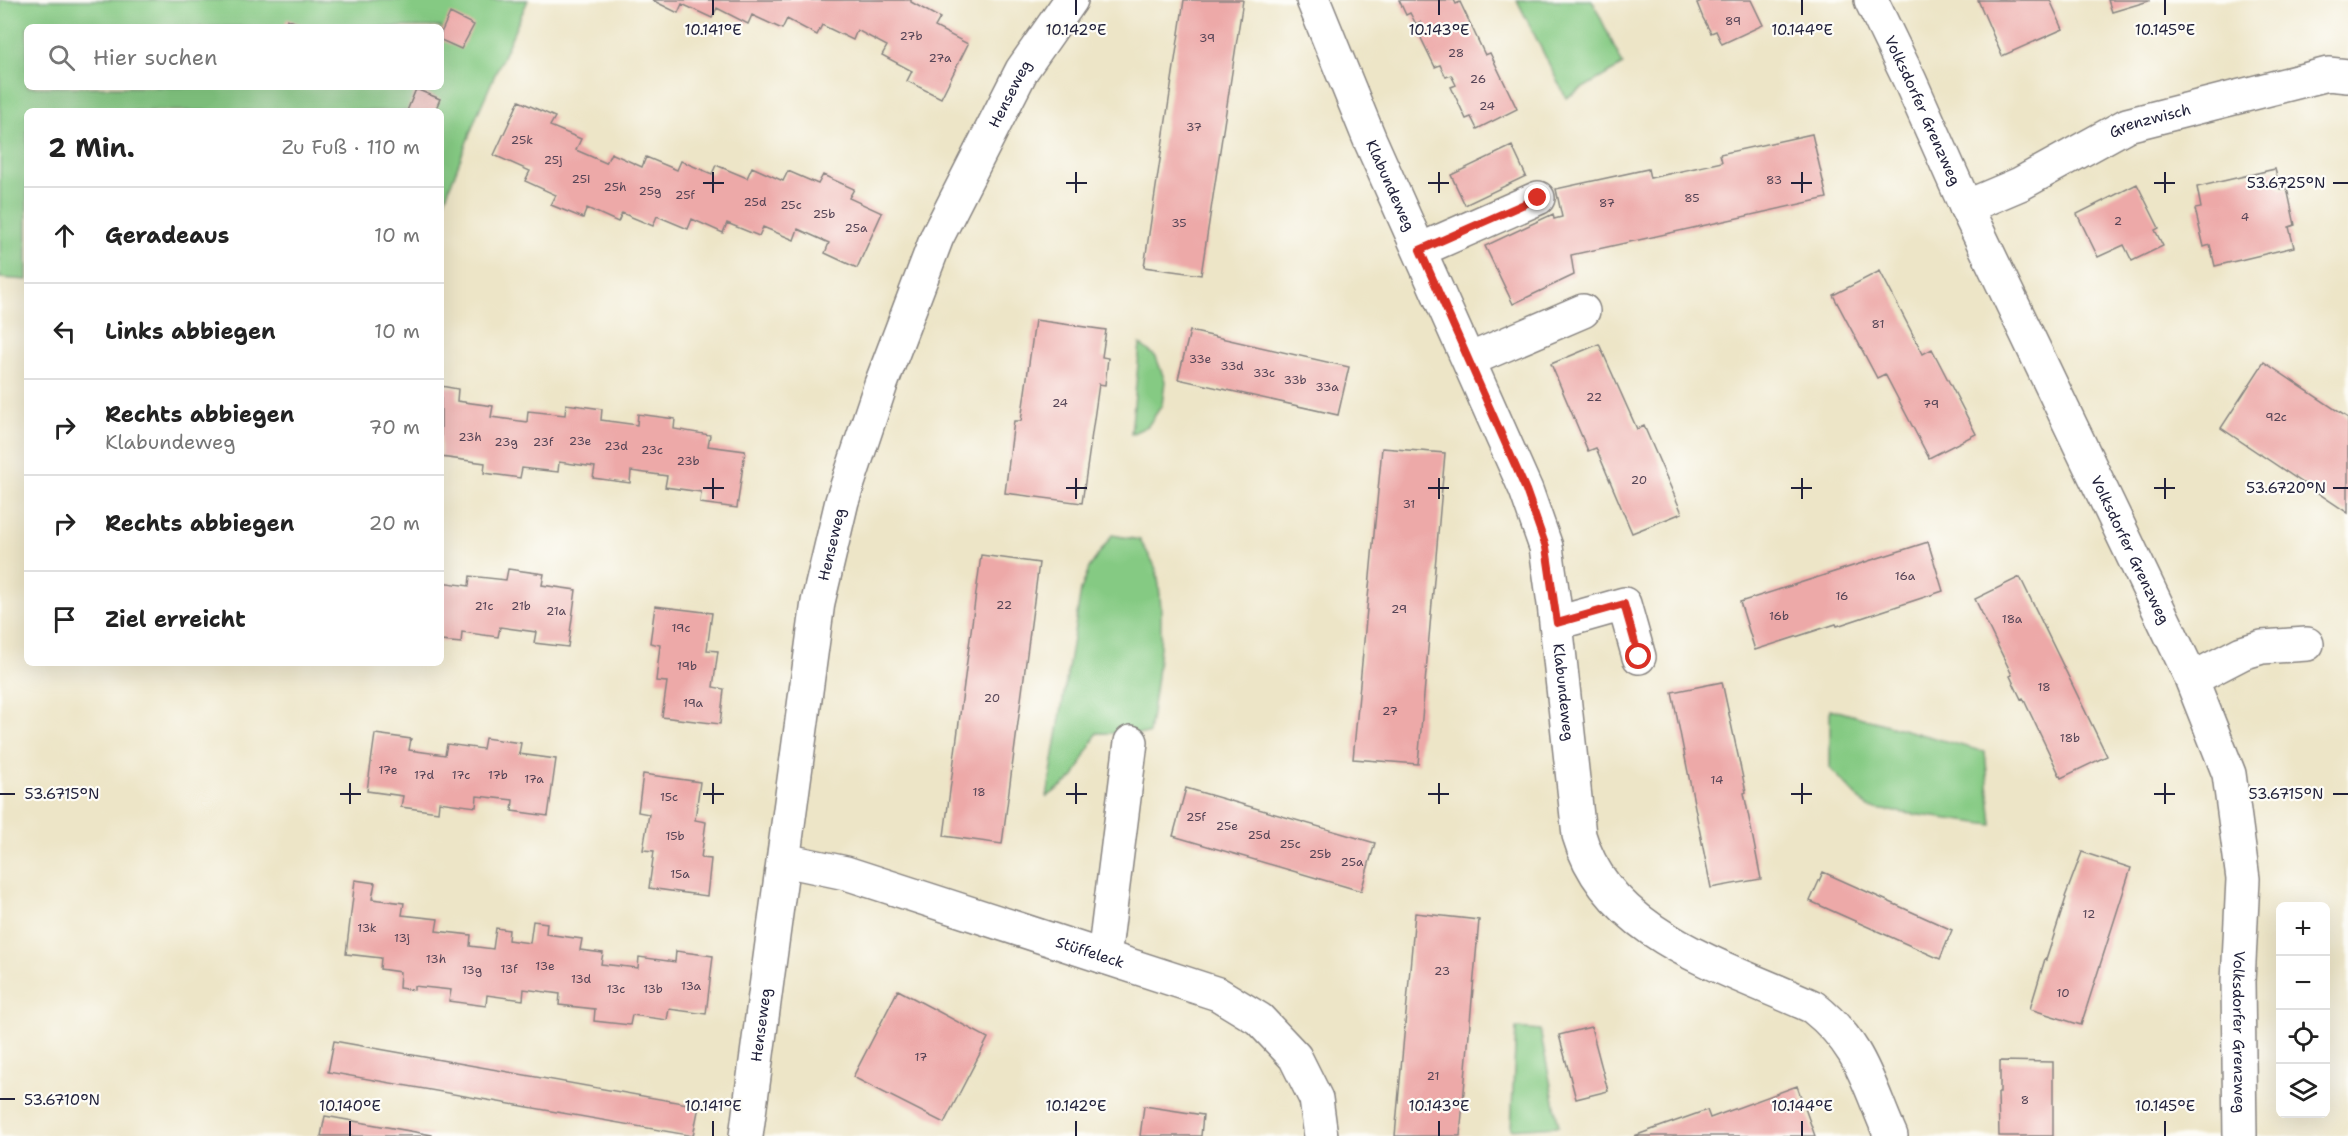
<!DOCTYPE html>
<html lang="de">
<head>
<meta charset="utf-8">
<style>
  :root { --surface:#fff; --page:#f2f2f2; --text:#222; --muted:#767676; --line:#e0e0e0 }
  body { margin:0; font-family:"Shantell Sans",sans-serif; background:var(--page); color:var(--text) }
  .controls { position:absolute; right:18px; bottom:18px; display:grid; overflow:hidden; border-radius:9px; box-shadow:0 6px 24px #0002 }
  .controls button { width:54px; height:54px; display:grid; place-items:center; padding:0; border:0; border-bottom:2px solid var(--line); background:var(--surface); color:var(--text); font:30px sans-serif }
  .stop { position:absolute; width:18px; height:18px; margin:-14px; border:4px solid #d93025; border-radius:50%; background:#fff }
  .stop.end { background:#d93025; border-color:#fff; box-shadow:0 2px 6px #0008 }
  .list { margin:0; padding:0; list-style:none }
  h2 { display:flex; justify-content:space-between; align-items:center; height:78px; margin:0; padding:0 24px; font-size:26px }
  h2 small { font-size:20px; font-weight:400; color:var(--muted) }
  .list li { display:grid; grid-template-columns:39px 1fr auto; gap:18px; align-items:center; box-sizing:border-box; height:96px; padding:0 24px; border-top:2px solid var(--line) }
  .list b { display:block; font-size:22px; white-space:nowrap }
  .list p { margin:0; font-size:20px; white-space:nowrap; color:var(--muted) }
  .list em { font-size:20px; font-style:normal; color:var(--muted) }
  .icon { flex:none; width:33px; height:33px; fill:none; stroke:currentColor; stroke-width:2; stroke-linecap:round; stroke-linejoin:round }
  .map { position:relative; flex:none; width:2348px; height:1136px; overflow:hidden }
  .search { position:absolute; background:var(--surface); box-shadow:0 6px 24px #0002; left:24px; top:24px; width:420px; height:66px; display:flex; align-items:center; gap:15px; box-sizing:border-box; padding:0 21px; border-radius:9px; color:var(--muted); font-size:22px }
  .panel { position:absolute; background:var(--surface); box-shadow:0 6px 24px #0002; left:24px; top:108px; width:420px; height:558px; border-radius:9px }
  .map>svg:first-child { display:block }
  .green { fill:#85ca83; stroke:#54765f; stroke-width:1.5; fill-rule:evenodd }
  .building { fill:#eda9a8 }
  .lines { fill:none; stroke-linecap:round; stroke-linejoin:round }
  .minor-casing { stroke:#888481; stroke-width:36 }
  .minor { stroke:#fff; stroke-width:33 }
  .route { stroke:#d93025; stroke-width:8 }
  .ticks { fill:none; stroke:#22223b; stroke-width:2 }
  .labels { text-anchor:middle; dominant-baseline:central; stroke-width:4.5; stroke-linejoin:round; paint-order:stroke }
  .number-label { font-size:12px; fill:#554456 }
  .street-label { font-size:15px; fill:#22223b; stroke:#fdfcf7 }
  .ticks-label { font-size:15px; text-anchor:middle; fill:#22223b; stroke:#fdfcf7; stroke-width:4.5; stroke-linejoin:round; paint-order:stroke }
</style>
</head>
<body>
<div class="map">
<svg width="2348" height="1136" viewBox="0 0 2348 1136">
  <rect width="100%" height="100%" fill="#fdfcf7"/>
  <filter id="ink" filterUnits="userSpaceOnUse"><feTurbulence type="fractalNoise" baseFrequency=".0167" numOctaves="2"/><feDisplacementMap in="SourceGraphic" scale="12" xChannelSelector="R" yChannelSelector="G"/><feConvolveMatrix kernelMatrix="1 2 1 2 8 2 1 2 1" color-interpolation-filters="sRGB"/></filter>
  <filter id="wash" filterUnits="userSpaceOnUse"><feTurbulence type="fractalNoise" baseFrequency=".008" numOctaves="4" result="noise"/><feDisplacementMap in="SourceGraphic" scale="24" xChannelSelector="R" yChannelSelector="G"/><feGaussianBlur stdDeviation="1.35" result="paint"/><feColorMatrix in="noise" values="0 0 0 0 0 0 0 0 0 0 0 0 0 0 0 0 0 1.4 0 .05"/><feComposite in="paint" operator="in"/></filter>
  <g filter="url(#wash)">
    <rect width="100%" height="100%" fill="#ede5c7"/>
    <path class="green" d="M0,0H528L477,115L441,210V111H27V280L0,278ZM27,27H441V87H27Z
      M1517,0H1592L1623,65L1566,98Z
      M1140,344L1156,357L1165,381L1162,405L1148,426L1131,434Z
      M1112,535L1140,540C1145,550 1155,562 1157,573C1167,626 1156,682 1149,734L1097,733L1074,777L1047,797L1081,590L1089,568Z
      M1830,709L1985,752L1992,825L1868,808L1830,768Z
      M1516,1028L1540,1030L1559,1126L1511,1129Z"/>
    <g id="blocks">
      <path class="building" d="M652,0H911V2L940,18L935,27L968,44L941,98L907,81L912,71L882,55L887,46L857,30L853,40L822,25L817,35L787,19L782,29L752,15L748,24L717,8L712,18L682,4L678,13Z
        M1184,0H1243L1201,275L1144,267Z
        M1399,0H1454L1456,4L1460,2L1485,55L1490,53L1517,109L1477,129L1471,117L1466,119L1451,87L1456,85L1451,75L1446,77L1440,65L1435,67L1420,36L1426,33L1420,22L1416,24L1410,13L1406,15Z
        M1703,0H1751L1763,25L1722,44L1716,31L1711,33L1703,18L1697,3Z
        M1978,0H2050L2063,29L2002,56Z
        M2108,0H2149V1L2112,12Z
        M450,13L474,25L461,49L441,40V33Z
        M287,19L307,27H284Z
        M416,89L440,99L435,111H407Z
        M519,101L555,117L550,126L581,139L576,150L606,163L611,153L642,167L646,157L677,170L681,161L712,174L716,165L747,178L752,167L783,181L788,171L818,184L823,175L854,189L849,198L882,213L857,268L825,253L829,243L798,229L794,240L763,227L759,236L727,223L723,233L692,219L688,229L657,216L653,226L622,213L618,222L587,208L583,218L551,205L556,195L525,181L530,171L494,155Z
        M1812,134L1827,198L1571,255L1574,275L1513,304L1485,246L1553,214L1554,219L1562,217L1556,189L1648,169L1650,178L1722,162L1720,154Z
        M1512,146L1526,176L1465,205L1451,175Z
        M2275,169L2280,189L2287,188L2295,225L2289,227L2294,247L2215,266L2210,245L2204,247L2195,209L2201,208L2197,187Z
        M2137,184L2159,228L2155,230L2163,246L2132,261L2124,245L2098,257L2077,214Z
        M1880,271L1923,354L1932,349L1976,434L1929,458L1885,374L1877,378L1833,295Z
        M1035,320L1106,330L1102,357L1108,358L1105,385L1099,384L1082,503L1005,493L1014,421H1021Z
        M1190,331L1349,367L1338,415L1178,379Z
        M1599,344L1637,429L1644,426L1682,513L1632,533L1596,448L1588,451L1551,364Z
        M2264,362L2348,418V513L2221,428Z
        M441,386L458,389L457,401L493,406L491,417L527,422L528,411L565,415L566,404L602,409L601,420L637,425L638,414L675,419L674,429L710,435L708,446L745,451L737,508L700,503L701,492L665,487L667,476L631,471L630,483L593,478L595,467L559,462L558,472L522,468L520,478L484,473L485,463L441,457Z
        M1382,448L1445,453L1418,764L1353,759Z
        M1928,542L1943,591L1837,626L1836,624L1755,650L1740,602Z
        M981,555L1039,563L1002,844L944,836Z
        M508,569L544,574L542,585L576,590L568,647L534,643L536,632L500,627L498,637L462,632L461,643L441,641V582L469,586L470,576L506,580Z
        M2020,577L2107,756L2061,778L2023,698L2021,699L2010,676L2012,675L1975,599Z
        M655,606L712,613L707,650L718,651L713,687L724,689L720,724L662,717L667,682L656,681L660,645L650,643Z
        M1722,682L1746,792L1744,793L1761,879L1711,888L1672,692Z
        M375,734L411,739L409,750L445,755L447,744L483,749L485,738L521,743L519,754L556,759L548,816L512,811L513,800L477,796L476,807L439,802L438,812L401,807L403,796L367,791Z
        M643,774L700,782L695,820L706,822L701,858L711,859L707,896L649,888L654,851L643,850L649,814L638,812Z
        M1186,788L1375,843L1361,891L1173,836Z
        M2082,852L2131,868L2081,1025L2030,1009L2045,959L2046,960L2066,898L2065,897Z
        M1823,872L1952,930L1940,959L1810,901Z
        M355,880L375,883L372,899L404,903L402,915L438,919L436,931L471,935L470,946L493,949L496,928L509,930L508,940L530,943L533,921L547,923L546,934L582,939L580,950L603,953L601,964L638,968L639,957L675,962L676,951L713,956L706,1014L669,1009L667,1020L632,1015L630,1025L594,1021L595,1009L559,1005L560,994L524,989L523,1000L487,995L486,1006L449,1001L451,990L414,986V990L399,988L400,972L380,969L381,958L346,954Z
        M1415,913L1479,920L1460,1136H1395Z
        M898,990L988,1038L944,1123L853,1077Z
        M1591,1027L1608,1091L1576,1099L1559,1035Z
        M334,1041L699,1106L693,1136L328,1072Z
        M2000,1061L2053,1062V1136H1999L1998,1093H2000Z
        M1797,1086L1815,1136H1634L1707,1110L1710,1118Z
        M1144,1106L1203,1115L1201,1136H1140Z
        M325,1116L432,1135V1136H321Z"/>
    </g>
  </g>
  <g filter="url(#ink)">
    <use href="#blocks" fill-opacity="0" stroke="#888481" stroke-width="1.5"/>
    <g class="lines">
      <g class="minor-casing">
        <g id="minor">
          <path id="s1" d="M1313,0L1370,140L1526,490L1546,547L1554,604L1579,835C1608,936 1727,967 1813,1007C1862,1046 1867,1082 1891,1136"/>
          <path id="s2" d="M1871,0L1910,81L1966,207L2189,673L2229,774L2243,879L2238,982L2240,1136"/>
          <path id="s3" d="M1966,207L2020,184L2127,125L2328,74L2348,76"/>
          <path d="M1420,250L1538,198"/>
          <path d="M1469,360L1583,311"/>
          <path d="M1557,623L1624,604L1639,657"/>
          <path d="M2192,679L2242,653L2262,647L2307,644"/>
          <path id="s4" d="M784,860L846,873L1218,994L1259,1019L1295,1057L1316,1099L1321,1136"/>
          <path d="M1104,957L1131,742"/>
          <path id="s5" d="M746,1136L818,602L842,501L881,384L937,237L1022,70L1071,0"/>
        </g>
      </g>
      <use href="#minor" class="minor"/>
    </g>
  </g>
  <g class="lines" filter="url(#ink)">
    <path class="route" d="M1538,198L1420,250L1526,490L1546,547L1557,623L1624,604L1639,657"/>
  </g>
  <path class="ticks" d="M713,0V15M1076,0V15M1439,0V15M1802,0V15M2165,0V15M713,172V193M1076,172V193M1439,172V193M1802,172V193M2165,172V193M703,183H724M1066,183H1087M1428,183H1449M1791,183H1812M2154,183H2175M2333,183H2348M713,478V499M1076,478V499M1439,478V499M1802,478V499M2165,478V499M703,488H724M1066,488H1087M1428,488H1449M1791,488H1812M2154,488H2175M2333,488H2348M350,783V804M713,783V804M1076,783V804M1439,783V804M1802,783V804M2165,783V804M0,794H15M340,794H361M703,794H724M1066,794H1087M1428,794H1449M1791,794H1812M2154,794H2175M2333,794H2348M0,1099H15M350,1121V1136M713,1121V1136M1076,1121V1136M1439,1121V1136M1802,1121V1136M2165,1121V1136"/>
  <g class="labels">
    <g class="number-label">
      <text x="1733" y="21">89</text>
      <text x="911" y="36">27b</text>
      <text x="1207" y="38">39</text>
      <text x="1456" y="53">28</text>
      <text x="940" y="58">27a</text>
      <text x="1478" y="79">26</text>
      <text x="1487" y="106">24</text>
      <text x="1194" y="127">37</text>
      <text x="522" y="140">25k</text>
      <text x="553" y="160">25j</text>
      <text x="581" y="179">25i</text>
      <text x="1774" y="180">83</text>
      <text x="615" y="187">25h</text>
      <text x="650" y="191">25g</text>
      <text x="685" y="195">25f</text>
      <text x="1692" y="198">85</text>
      <text x="755" y="202">25d</text>
      <text x="1607" y="203">87</text>
      <text x="791" y="205">25c</text>
      <text x="824" y="214">25b</text>
      <text x="2245" y="217">4</text>
      <text x="2118" y="221">2</text>
      <text x="1179" y="223">35</text>
      <text x="856" y="228">25a</text>
      <text x="1878" y="324">81</text>
      <text x="1200" y="359">33e</text>
      <text x="1232" y="366">33d</text>
      <text x="1264" y="373">33c</text>
      <text x="1295" y="380">33b</text>
      <text x="1327" y="387">33a</text>
      <text x="1594" y="397">22</text>
      <text x="1060" y="403">24</text>
      <text x="1931" y="404">79</text>
      <text x="2276" y="417">92c</text>
      <text x="470" y="437">23h</text>
      <text x="580" y="441">23e</text>
      <text x="506" y="442">23g</text>
      <text x="543" y="442">23f</text>
      <text x="616" y="446">23d</text>
      <text x="652" y="450">23c</text>
      <text x="688" y="461">23b</text>
      <text x="1639" y="480">20</text>
      <text x="1409" y="504">31</text>
      <text x="1905" y="576">16a</text>
      <text x="1842" y="596">16</text>
      <text x="1004" y="605">22</text>
      <text x="484" y="606">21c</text>
      <text x="521" y="606">21b</text>
      <text x="1399" y="609">29</text>
      <text x="556" y="611">21a</text>
      <text x="1779" y="616">16b</text>
      <text x="2012" y="619">18a</text>
      <text x="681" y="628">19c</text>
      <text x="687" y="666">19b</text>
      <text x="2044" y="687">18</text>
      <text x="992" y="698">20</text>
      <text x="693" y="703">19a</text>
      <text x="1390" y="711">27</text>
      <text x="2070" y="738">18b</text>
      <text x="388" y="770">17e</text>
      <text x="424" y="775">17d</text>
      <text x="461" y="775">17c</text>
      <text x="498" y="775">17b</text>
      <text x="534" y="779">17a</text>
      <text x="1717" y="780">14</text>
      <text x="979" y="792">18</text>
      <text x="669" y="797">15c</text>
      <text x="1196" y="817">25f</text>
      <text x="1227" y="826">25e</text>
      <text x="1259" y="835">25d</text>
      <text x="675" y="836">15b</text>
      <text x="1290" y="844">25c</text>
      <text x="1320" y="854">25b</text>
      <text x="1352" y="862">25a</text>
      <text x="680" y="874">15a</text>
      <text x="2089" y="914">12</text>
      <text x="367" y="928">13k</text>
      <text x="402" y="938">13j</text>
      <text x="436" y="959">13h</text>
      <text x="545" y="966">13e</text>
      <text x="509" y="969">13f</text>
      <text x="472" y="970">13g</text>
      <text x="1442" y="971">23</text>
      <text x="581" y="979">13d</text>
      <text x="691" y="986">13a</text>
      <text x="616" y="989">13c</text>
      <text x="653" y="989">13b</text>
      <text x="2063" y="993">10</text>
      <text x="921" y="1057">17</text>
      <text x="1433" y="1076">21</text>
      <text x="2025" y="1100">8</text>
    </g>
    <g class="street-label">
      <text stroke="none"><textPath href="#s5" startOffset="1084">Henseweg</textPath></text>
      <text stroke="none"><textPath href="#s2" startOffset="122">Volksdorfer Grenzweg</textPath></text>
      <text stroke="none"><textPath href="#s3" startOffset="204">Grenzwisch</textPath></text>
      <text stroke="none"><textPath href="#s1" startOffset="201">Klabundeweg</textPath></text>
      <text stroke="none"><textPath href="#s5" startOffset="598">Henseweg</textPath></text>
      <text stroke="none"><textPath href="#s2" startOffset="608">Volksdorfer Grenzweg</textPath></text>
      <text stroke="none"><textPath href="#s1" startOffset="741">Klabundeweg</textPath></text>
      <text stroke="none"><textPath href="#s4" startOffset="320">Stüffeleck</textPath></text>
      <text stroke="none"><textPath href="#s5" startOffset="112">Henseweg</textPath></text>
      <text stroke="none"><textPath href="#s2" startOffset="1112">Volksdorfer Grenzweg</textPath></text>
    </g>
  </g>
  <g class="ticks-label">
    <text x="713" y="35">10.141°E</text>
    <text x="1076" y="35">10.142°E</text>
    <text x="1439" y="35">10.143°E</text>
    <text x="1802" y="35">10.144°E</text>
    <text x="2165" y="35">10.145°E</text>
    <text x="2286" y="188">53.6725°N</text>
    <text x="2286" y="493">53.6720°N</text>
    <text x="62" y="799">53.6715°N</text>
    <text x="2286" y="799">53.6715°N</text>
    <text x="62" y="1105">53.6710°N</text>
    <text x="350" y="1111">10.140°E</text>
    <text x="713" y="1111">10.141°E</text>
    <text x="1076" y="1111">10.142°E</text>
    <text x="1439" y="1111">10.143°E</text>
    <text x="1802" y="1111">10.144°E</text>
    <text x="2165" y="1111">10.145°E</text>
  </g>
</svg>
<div class="controls">
<button>+</button>
<button>−</button>
<button><svg class="icon" aria-label="locate" viewBox="0 0 24 24"><circle cx="12" cy="12" r="6"/><path d="M12 2v4M12 18v4M2 12h4M18 12h4"/></svg></button>
<button><svg class="icon" aria-label="layers" viewBox="0 0 24 24"><path d="M12 4l9 5-9 5-9-5zM3 14l9 5 9-5"/></svg></button>
</div>
<div class="stop" style="left:1639px;top:657px"></div>
<div class="stop end" style="left:1538px;top:198px"></div>
<div class="search"><svg class="icon" aria-label="search" viewBox="0 0 24 24"><circle cx="10" cy="10" r="6"/><path d="M15 15l6 6"/></svg>Hier suchen</div>
<section class="panel">
<h2>2 Min.<small>Zu Fuß · 110 m</small></h2>
<ul class="list">
<li><svg class="icon" aria-label="ahead" viewBox="0 0 24 24"><path d="M12 20V5M6 11l6-6 6 6"/></svg><div><b>Geradeaus</b></div><em>10 m</em></li>
<li><svg class="icon" aria-label="left" viewBox="0 0 24 24"><path d="M17 20v-9H6M10 6l-5 5 5 5"/></svg><div><b>Links abbiegen</b></div><em>10 m</em></li>
<li><svg class="icon" aria-label="right" viewBox="0 0 24 24"><path d="M7 20v-9h11M14 6l5 5-5 5"/></svg><div><b>Rechts abbiegen</b><p>Klabundeweg</p></div><em>70 m</em></li>
<li><svg class="icon" aria-label="right" viewBox="0 0 24 24"><path d="M7 20v-9h11M14 6l5 5-5 5"/></svg><div><b>Rechts abbiegen</b></div><em>20 m</em></li>
<li><svg class="icon" aria-label="arrive" viewBox="0 0 24 24"><path d="M6 21V4h12l-3 4 3 4H6"/></svg><div><b>Ziel erreicht</b></div></li>
</ul>
</section>
</div>
</body>
</html>
